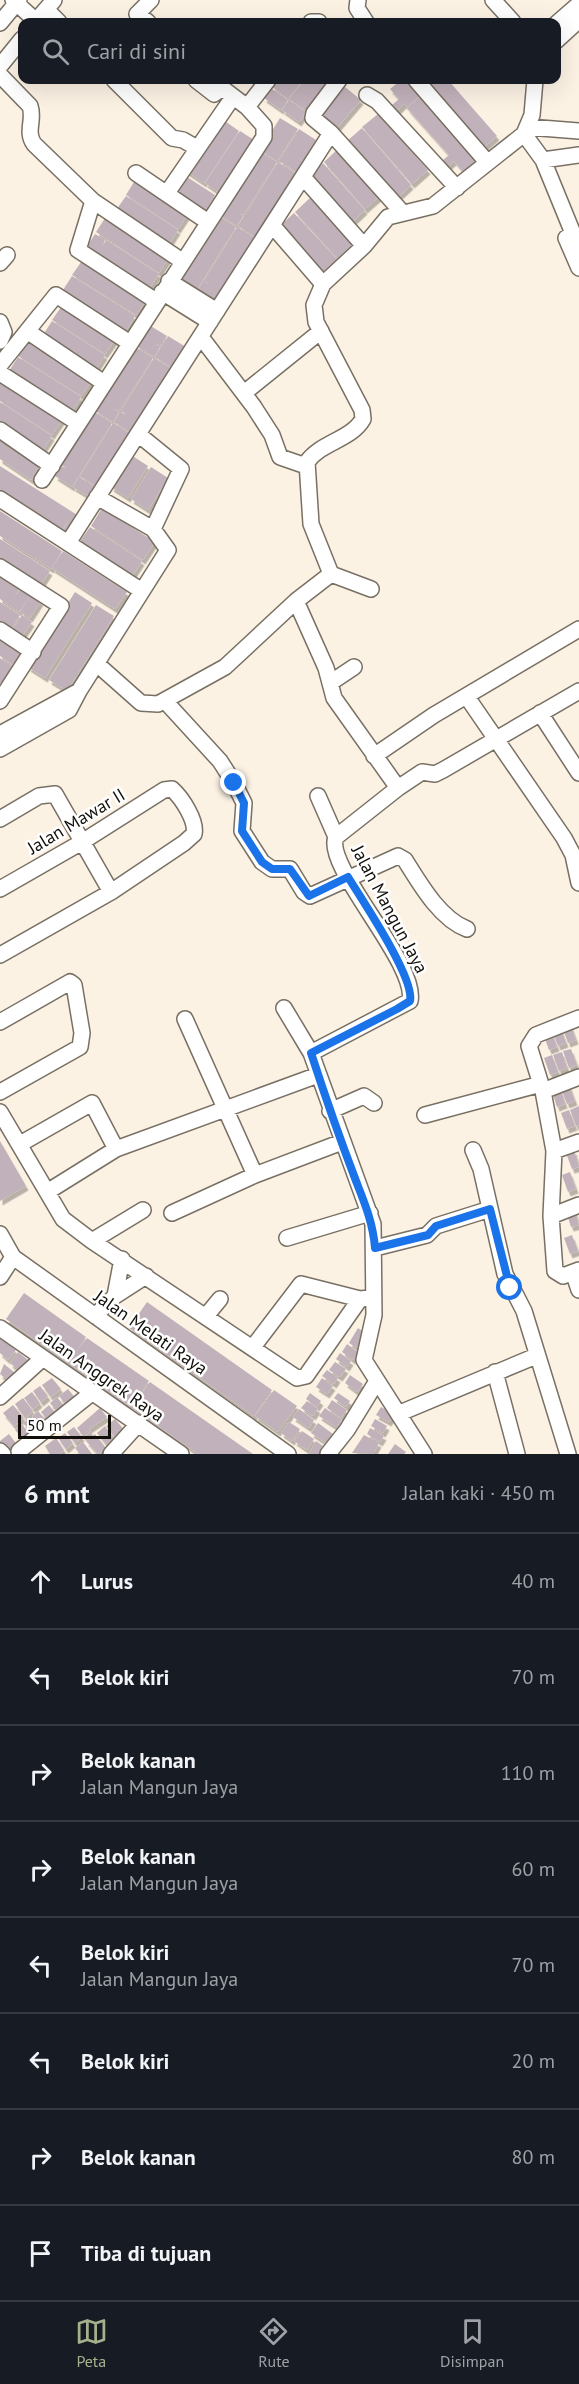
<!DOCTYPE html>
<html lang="id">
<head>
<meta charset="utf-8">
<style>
  :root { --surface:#171b24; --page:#242831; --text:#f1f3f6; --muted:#9ea1a6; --line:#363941; --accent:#a5b18d }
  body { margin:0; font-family:"PT Sans",sans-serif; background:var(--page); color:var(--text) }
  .scale { position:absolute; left:18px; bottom:15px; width:93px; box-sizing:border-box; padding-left:6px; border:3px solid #120f0a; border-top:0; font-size:16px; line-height:21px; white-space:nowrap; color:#120f0a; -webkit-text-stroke:4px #fff; paint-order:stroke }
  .stop { position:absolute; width:18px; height:18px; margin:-14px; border:4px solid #1a73e8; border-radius:50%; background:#fff }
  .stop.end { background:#1a73e8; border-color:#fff; box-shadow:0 2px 6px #0008 }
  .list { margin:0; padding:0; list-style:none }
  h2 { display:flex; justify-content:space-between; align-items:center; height:78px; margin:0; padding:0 24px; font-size:26px }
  h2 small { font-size:20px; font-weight:400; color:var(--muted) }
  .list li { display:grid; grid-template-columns:39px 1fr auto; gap:18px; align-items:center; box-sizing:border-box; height:96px; padding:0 24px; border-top:2px solid var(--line) }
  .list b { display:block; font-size:22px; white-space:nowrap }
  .list p { margin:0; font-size:20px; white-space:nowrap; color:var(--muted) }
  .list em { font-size:20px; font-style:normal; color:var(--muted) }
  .icon { flex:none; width:33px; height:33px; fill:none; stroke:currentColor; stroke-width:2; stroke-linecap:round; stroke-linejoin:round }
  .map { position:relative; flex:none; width:579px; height:1454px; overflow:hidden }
  .search { position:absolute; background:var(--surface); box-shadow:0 6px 24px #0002; left:18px; right:18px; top:18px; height:66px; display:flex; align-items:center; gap:15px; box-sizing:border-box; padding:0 21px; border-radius:12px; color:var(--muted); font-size:22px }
  .sheet { height:846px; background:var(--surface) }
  nav { display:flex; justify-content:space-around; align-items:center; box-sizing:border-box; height:84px; border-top:2px solid var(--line); background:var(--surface); font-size:16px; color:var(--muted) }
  nav a { display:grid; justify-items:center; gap:3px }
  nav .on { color:var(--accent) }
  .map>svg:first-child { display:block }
  .building { fill:#c1b1ba; filter:url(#shadow) }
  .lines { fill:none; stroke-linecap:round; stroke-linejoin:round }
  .minor-casing { stroke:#787063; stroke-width:18 }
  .minor { stroke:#fff; stroke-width:15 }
  .route { stroke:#1a73e8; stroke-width:8 }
  .labels { text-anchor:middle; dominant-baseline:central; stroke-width:5; stroke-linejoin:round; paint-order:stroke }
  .street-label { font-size:18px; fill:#120f0a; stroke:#fff }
</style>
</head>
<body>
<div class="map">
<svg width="579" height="1454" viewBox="0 0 579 1454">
  <defs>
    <filter id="shadow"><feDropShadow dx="2.5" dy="4.5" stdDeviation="0" flood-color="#0004"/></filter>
  </defs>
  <rect width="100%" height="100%" fill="#fcf2e4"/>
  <path class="building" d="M277,80H303L288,99L272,87Z
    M304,80H329L306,111L289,99Z
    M401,80H410L422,94L407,107L404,104L392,116L386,110L399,99L390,89Z
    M419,80H448L497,136L481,150Z
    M345,87L361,100L337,128L321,115Z
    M271,88L288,100L281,110L264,98Z
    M423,94L481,160L465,174L454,161L442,172L437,165L449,155L407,108Z
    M289,100L306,112L299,122L282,110Z
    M378,114L428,170L412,184L362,127Z
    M280,118L298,129L277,161L260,150Z
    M222,119L239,131L204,183L186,171Z
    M362,128L411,185L396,199L346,142Z
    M299,129L316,140L303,161L297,157L303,162L296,172L279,161Z
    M240,131L257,142L222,195L205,183Z
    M339,148L381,195L365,209L324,162Z
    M259,151L277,162L243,215L237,212L243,216L237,226L219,215Z
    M278,162L295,173L255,237L238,226Z
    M323,163L365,210L350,224L308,177Z
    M184,175L215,195L204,213L172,193Z
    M137,177L190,211L178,229L126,195Z
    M126,196L178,230L167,247L114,213Z
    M310,198L352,245L337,258L295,212Z
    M294,213L337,259L321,273L279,227Z
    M107,215L170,256L159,273L96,232Z
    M219,216L236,227L196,291L178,280Z
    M237,227L255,238L215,303L197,292L203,281L213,286L204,281Z
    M95,234L105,240L101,249L106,240L159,274L147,292L84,251Z
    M84,258L147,298L136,315L72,275Z
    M72,276L135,316L124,334L61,293Z
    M64,303L117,337L105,354L52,320Z
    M52,321L105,355L94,372L41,338Z
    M149,325L167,336L160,346L153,342L160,347L154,357L136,346Z
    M168,336L186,347L172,368L155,357Z
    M30,338L93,379L81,396L18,356Z
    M135,347L153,358L119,411L112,408L119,412L113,422L95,411Z
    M18,357L81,397L70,415L7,374Z
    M154,358L172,369L131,433L114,422L120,412L127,415L121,411Z
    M0,376L42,404L39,410L43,404L64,417L52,435L0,401Z
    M0,402L52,436L41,453L0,427Z
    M95,412L112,423L72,487L55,476L61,466L68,469L61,465Z
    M113,423L131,434L97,487L80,476Z
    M0,439L40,465L31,480L0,459Z
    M131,455L148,466L128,498L111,487Z
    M0,466L82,518L71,535L63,530L72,514L62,530L0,490Z
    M151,467L168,478L148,510L131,499Z
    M79,477L97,488L91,498L73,487Z
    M102,508L155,542L143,560L91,526Z
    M0,511L62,551L51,569L0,536Z
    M90,527L142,561L131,578L78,544Z
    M0,539L50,571L39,588L0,564Z
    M63,551L127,592L115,609L52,568Z
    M0,575L20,587L14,598L21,588L31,594L19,612L0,599Z
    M75,592L92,603L45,678L28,667Z
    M31,594L41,601L30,618L20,612Z
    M0,602L20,615L9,632L0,627Z
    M96,605L114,616L67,691L49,680Z
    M22,615L32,622L20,639L10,633Z
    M0,632L24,647L13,665L0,656Z
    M0,658L14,667L3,685L0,683Z
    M570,1023L576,1040L568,1043L562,1026Z
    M560,1027L566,1043L558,1046L552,1030Z
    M551,1030L557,1047L549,1050L543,1033Z
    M571,1049L577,1065L569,1068L563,1051Z
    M562,1052L567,1068L559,1071L553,1055Z
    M552,1055L558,1072L550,1075L544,1058Z
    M569,1085L575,1101L567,1104L561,1088Z
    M560,1088L565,1104L557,1107L552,1091Z
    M579,1106V1125L576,1126L570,1110Z
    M569,1110L575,1126L567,1129L561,1113Z
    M0,1141L26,1186L0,1201Z
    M574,1150L579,1167L572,1169L566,1153Z
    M570,1172L576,1189L568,1192L562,1175Z
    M574,1208L579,1225L571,1227L566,1211Z
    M572,1235L578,1251L570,1254L564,1238Z
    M24,1293L86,1337L76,1352L87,1338L149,1381L131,1407L6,1319Z
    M147,1302L272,1390L254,1416L129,1328Z
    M358,1328L365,1333L357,1348L349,1343Z
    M0,1338L16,1350L8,1360L0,1353Z
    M347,1344L358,1352L353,1360L342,1352Z
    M18,1352L32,1363L23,1374L10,1363Z
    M340,1353L351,1361L347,1367L336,1359Z
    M335,1362L346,1369L340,1377L329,1370Z
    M4,1364L19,1376L12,1384L0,1374Z
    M327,1370L338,1378L334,1384L322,1376Z
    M350,1375L363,1384L357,1392L345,1383Z
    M52,1378L61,1389L51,1397L42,1385Z
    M322,1378L333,1386L327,1394L316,1387Z
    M150,1382L220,1431L253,1454H198L171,1435L140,1413L150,1399L139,1413L132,1408Z
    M40,1386L48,1396L41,1402L33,1391Z
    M68,1389L77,1400L68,1407L59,1396Z
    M274,1390L297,1406L278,1432L255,1416Z
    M32,1392L40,1403L33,1409L24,1398Z
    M310,1393L321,1401L317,1407L306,1399Z
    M338,1393L350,1401L346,1407L334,1398Z
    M57,1397L65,1407L58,1413L50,1403Z
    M23,1398L33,1411L25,1418L15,1404Z
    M332,1400L347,1410L341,1418L327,1408Z
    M307,1401L318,1409L313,1416L301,1408Z
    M13,1405L24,1418L14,1426L3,1413Z
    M49,1405L56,1414L48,1421L41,1412Z
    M381,1407L394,1414L389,1422L376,1415Z
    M100,1408L107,1417L89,1429L91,1431L84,1437L77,1428Z
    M325,1408L342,1420L336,1427L319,1416Z
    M299,1409L314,1420L309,1428L293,1417Z
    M38,1411L46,1420L39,1426L32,1416Z
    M30,1418L37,1427L31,1432L23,1423Z
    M115,1419L126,1432L116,1439L106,1426Z
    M375,1419L387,1426L383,1433L371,1426Z
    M289,1422L300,1429L292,1441L281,1433Z
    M318,1423L333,1434L326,1443L311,1433Z
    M22,1424L30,1435L24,1440L15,1430Z
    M105,1426L114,1438L106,1444L97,1433Z
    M74,1427L82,1437L75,1443L67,1432Z
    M370,1428L384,1436L380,1442L367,1434Z
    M302,1431L314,1439L307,1450L294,1441Z
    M65,1433L73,1443L66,1449L58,1438Z
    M9,1434L18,1446L8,1454L0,1447V1441Z
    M95,1434L106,1448L98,1454L86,1441Z
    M364,1435L379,1443L373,1454L352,1453Z
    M56,1438L64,1450L59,1454H50L45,1446Z
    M316,1441L326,1448L322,1454H309Z
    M83,1442L92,1454H80L75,1448Z
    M395,1444L406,1452L404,1454H388Z"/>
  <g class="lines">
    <g class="minor-casing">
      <path id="minor" d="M13,0L36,21
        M358,0L357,8L366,22
        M493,0L513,22
        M46,9L59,22
        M35,22L54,0
        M148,22L137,14L151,0
        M311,22H319
        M0,23L19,0
        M556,24L579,4
        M556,41L579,20
        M0,66L22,39
        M0,75L30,106C35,120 25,131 34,144L93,201
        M114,80L172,138L183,140L197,148
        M339,80L314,113L313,118L331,133L402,212
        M416,80L487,162
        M367,95L377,101L457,188
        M247,107L268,80
        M528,127L579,131
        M524,134L543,160L579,248
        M543,160L579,155
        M136,173L208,222
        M303,177L364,246
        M167,193L233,97
        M272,225L323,284L364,246L388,217L433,206L524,134L532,115L535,80
        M566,238L579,268
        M0,263L7,255
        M169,281L217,311
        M162,292L210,322
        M156,301L78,250L93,201L182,261
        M0,322L4,332L0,341
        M27,331L104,383
        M201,337L254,407L272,435L280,457L306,466
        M0,365L56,295L130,343
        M0,373L78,423
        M244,393L321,331
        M0,430L52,466
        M138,434L181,469L153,529
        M42,480L264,137V126L247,107L222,88L214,94L196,80
        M0,499L142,591
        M68,543L331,133
        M0,567L61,606L0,701
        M331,574L371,589
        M296,601L326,668L334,698L398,788L336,837C323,866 418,963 410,1001L311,1053L373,1224L374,1315L364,1360L424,1454
        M0,630L33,652
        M97,664L141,703L158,704L225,667L296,601L331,574L311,524L307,462C321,442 351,440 363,419L362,410L316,322L314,305L323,284
        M330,683L354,667
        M467,697L564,838L573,855L579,883
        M165,701L220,761L234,783L244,803L242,831L262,862L272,869H290L304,892L310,896L398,856L405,860C420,884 440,919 467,929
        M540,713L579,773
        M0,734L79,691
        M0,749L69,710L79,691L168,550L153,529L97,497
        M374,756L434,715L579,629
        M398,788L422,772L435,774L443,770L579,691
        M318,796L336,837
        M0,819L39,796L55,794L111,892
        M0,889L82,842L164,790L172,789C182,798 197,821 194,834L184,843L111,892L0,955
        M284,1008L311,1053
        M579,1018L536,1035L529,1046L543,1091L554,1151L551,1216L555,1271L563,1276L579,1270
        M185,1019L255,1175
        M0,1022L70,982L74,985L82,1033L80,1047L0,1092
        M543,1091L579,1077
        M330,1111L364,1096L374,1103
        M0,1112L63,1219L92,1241L297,1378L306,1376L360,1299
        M425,1115L541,1084
        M20,1144L92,1103L116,1149
        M473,1150L481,1169L505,1274L524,1311L568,1454
        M554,1151L579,1142
        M47,1192L116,1149L318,1075
        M172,1213L255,1175L342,1142
        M551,1216L579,1205
        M0,1234L13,1257L288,1454
        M287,1238L370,1213
        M92,1241L143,1210
        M375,1248L427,1235L436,1226L490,1209
        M573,1272L579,1290
        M0,1277L13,1257
        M115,1296L122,1259
        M95,1316L115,1296L146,1276
        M206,1316L220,1299
        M0,1328L181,1454
        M253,1347L301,1284L360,1299L370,1298
        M495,1372L517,1454
        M0,1397L43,1358
        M400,1413L536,1356
        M0,1451L3,1454
        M19,1451L93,1392
        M111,1454L139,1423
        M328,1454L347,1430L377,1381"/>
    </g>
    <use href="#minor" class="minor"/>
  </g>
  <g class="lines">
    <path class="route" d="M234,783L244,803L242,831L262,862L272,869H290L309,896L348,877C362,900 415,978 410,1001L397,1009L311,1053C325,1096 340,1139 356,1181C365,1204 373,1223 375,1248L428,1235L436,1226L490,1209L510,1288"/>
  </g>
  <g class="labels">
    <g class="street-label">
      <text transform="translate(76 821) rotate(-31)">Jalan Mawar II</text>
      <text transform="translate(390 909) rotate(62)">Jalan Mangun Jaya</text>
      <text transform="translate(151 1332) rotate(35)">Jalan Melati Raya</text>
      <text transform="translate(102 1375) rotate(35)">Jalan Anggrek Raya</text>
    </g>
  </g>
</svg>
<div class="scale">50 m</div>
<div class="stop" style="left:510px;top:1288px"></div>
<div class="stop end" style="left:234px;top:783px"></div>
<div class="search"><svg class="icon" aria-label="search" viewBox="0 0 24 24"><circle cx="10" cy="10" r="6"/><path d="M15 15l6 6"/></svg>Cari di sini</div>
</div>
<section class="sheet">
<h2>6 mnt<small>Jalan kaki · 450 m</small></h2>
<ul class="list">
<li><svg class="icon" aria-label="ahead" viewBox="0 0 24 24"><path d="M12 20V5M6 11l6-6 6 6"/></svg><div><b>Lurus</b></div><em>40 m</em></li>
<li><svg class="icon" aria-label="left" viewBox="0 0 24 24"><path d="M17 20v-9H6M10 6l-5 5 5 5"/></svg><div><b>Belok kiri</b></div><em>70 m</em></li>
<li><svg class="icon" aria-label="right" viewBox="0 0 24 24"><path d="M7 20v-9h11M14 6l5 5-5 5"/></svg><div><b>Belok kanan</b><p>Jalan Mangun Jaya</p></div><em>110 m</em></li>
<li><svg class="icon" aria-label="right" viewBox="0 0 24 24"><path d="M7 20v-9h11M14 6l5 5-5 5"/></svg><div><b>Belok kanan</b><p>Jalan Mangun Jaya</p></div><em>60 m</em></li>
<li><svg class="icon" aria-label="left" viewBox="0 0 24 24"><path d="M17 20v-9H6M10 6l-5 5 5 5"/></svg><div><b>Belok kiri</b><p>Jalan Mangun Jaya</p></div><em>70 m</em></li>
<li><svg class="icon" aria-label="left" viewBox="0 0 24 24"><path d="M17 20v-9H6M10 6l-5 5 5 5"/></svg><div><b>Belok kiri</b></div><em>20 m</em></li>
<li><svg class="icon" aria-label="right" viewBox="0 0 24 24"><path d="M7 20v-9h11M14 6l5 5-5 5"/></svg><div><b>Belok kanan</b></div><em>80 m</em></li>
<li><svg class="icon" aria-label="arrive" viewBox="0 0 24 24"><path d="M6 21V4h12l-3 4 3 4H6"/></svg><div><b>Tiba di tujuan</b></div></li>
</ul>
</section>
<nav>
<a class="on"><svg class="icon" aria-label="map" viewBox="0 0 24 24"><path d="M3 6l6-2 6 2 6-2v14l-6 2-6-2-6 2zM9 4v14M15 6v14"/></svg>Peta</a>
<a><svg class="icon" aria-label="directions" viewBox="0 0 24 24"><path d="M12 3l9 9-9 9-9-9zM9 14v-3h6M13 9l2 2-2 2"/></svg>Rute</a>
<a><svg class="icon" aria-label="saved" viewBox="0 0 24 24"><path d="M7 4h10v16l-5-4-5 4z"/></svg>Disimpan</a>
</nav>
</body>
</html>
